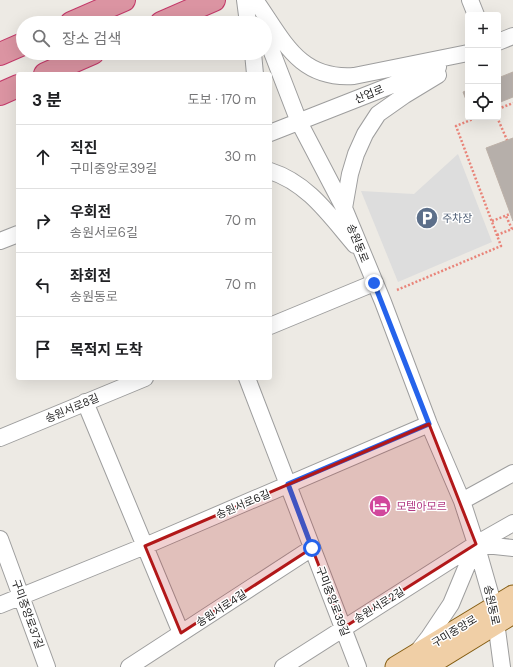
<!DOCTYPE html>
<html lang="ko">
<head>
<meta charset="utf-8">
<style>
  :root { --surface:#fff; --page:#f6f6f6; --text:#202124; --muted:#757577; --line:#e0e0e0 }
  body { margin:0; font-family:"DM Sans","Noto Sans KR",sans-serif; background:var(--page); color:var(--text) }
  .controls { position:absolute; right:12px; top:12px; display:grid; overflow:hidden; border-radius:4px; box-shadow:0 4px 16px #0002 }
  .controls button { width:36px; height:36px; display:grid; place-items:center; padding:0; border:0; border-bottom:1px solid var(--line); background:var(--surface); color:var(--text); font:20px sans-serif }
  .stop { position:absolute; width:12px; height:12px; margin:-9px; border:3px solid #2563eb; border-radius:50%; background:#fff }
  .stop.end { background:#2563eb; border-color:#fff; box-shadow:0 1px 4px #0008 }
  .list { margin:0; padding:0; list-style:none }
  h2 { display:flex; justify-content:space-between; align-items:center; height:52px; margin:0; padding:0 16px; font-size:17px }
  h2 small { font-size:13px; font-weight:400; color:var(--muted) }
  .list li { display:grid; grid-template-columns:26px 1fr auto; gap:12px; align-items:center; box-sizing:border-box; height:64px; padding:0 16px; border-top:1px solid var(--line) }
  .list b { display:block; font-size:15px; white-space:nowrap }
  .list p { margin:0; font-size:13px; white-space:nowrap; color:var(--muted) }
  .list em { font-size:13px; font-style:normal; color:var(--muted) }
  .icon { flex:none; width:22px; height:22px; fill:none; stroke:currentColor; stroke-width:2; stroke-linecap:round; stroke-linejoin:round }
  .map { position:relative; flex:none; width:513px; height:667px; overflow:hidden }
  .search { position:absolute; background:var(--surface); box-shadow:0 4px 16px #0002; left:16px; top:16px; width:256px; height:44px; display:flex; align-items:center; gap:10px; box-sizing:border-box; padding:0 14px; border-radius:22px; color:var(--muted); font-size:15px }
  .panel { position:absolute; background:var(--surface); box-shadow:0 4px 16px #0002; left:16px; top:72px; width:256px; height:308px; border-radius:4px }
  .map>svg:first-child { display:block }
  .parking { fill:#ddd }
  .building { fill:#b6afaa; stroke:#bdb1a8 }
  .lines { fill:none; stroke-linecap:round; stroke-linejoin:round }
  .minor-casing { stroke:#9e9e9e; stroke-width:18 }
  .major-casing { stroke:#845d12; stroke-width:23 }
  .highway-casing { stroke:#c33969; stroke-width:24 }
  .path { stroke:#e98479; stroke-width:2.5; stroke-dasharray:2 2; stroke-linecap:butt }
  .minor { stroke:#fff; stroke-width:16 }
  .major { stroke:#f0cfa6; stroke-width:21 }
  .highway { stroke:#db94a2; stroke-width:22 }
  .route { stroke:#2563eb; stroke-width:5 }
  .marked { fill:#b21819; fill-opacity:0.2; stroke:#b21819; stroke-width:3; stroke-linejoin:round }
  .labels { text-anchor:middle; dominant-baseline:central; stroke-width:3; stroke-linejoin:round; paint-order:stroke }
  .street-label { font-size:11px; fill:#1d1d1d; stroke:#fff }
  .service-label { font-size:11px; fill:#4e5e75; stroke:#fff; text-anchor:start }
  .hotel-label { font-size:11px; fill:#b23c85; stroke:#fff; text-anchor:start }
</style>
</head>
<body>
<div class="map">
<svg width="513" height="667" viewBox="0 0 513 667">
  <rect width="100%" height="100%" fill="#edeae4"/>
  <path class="parking" d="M458,154L492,242L398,282L361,191L414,194Z"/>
  <path class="building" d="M513,72V97L498,103V78Z
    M468,90V105L463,92Z
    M513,138V221L486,148Z"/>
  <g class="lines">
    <g class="minor-casing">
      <path id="minor" d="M245,0L248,23
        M255,0C283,39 298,80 354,76L468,53
        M470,0L476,15
        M265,34L299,122L344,208L383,302L429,424L462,501L476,544L494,607L502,667
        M498,42L513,36
        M253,53L255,74
        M270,133L438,67
        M270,171C308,183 330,216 355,245
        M344,208L350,174L356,154L365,134L378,114L405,95L438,75
        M0,241L18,234
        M270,326L374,283
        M247,378L358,667
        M85,402L181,633
        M0,438L145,378
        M462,501L513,473
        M0,539L47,667
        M476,544L513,548
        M0,605L145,546L429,424
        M418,651L429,637L451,604L476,544
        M129,667L312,548
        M283,667L476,544L513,523"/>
    </g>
    <g class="major-casing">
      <path id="major" d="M396,667L513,596
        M425,667L513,613"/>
    </g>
    <g class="highway-casing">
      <path id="highway" d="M71,23L124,0
        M161,23L214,0
        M0,54L23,44
        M45,74L93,53
        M0,94L18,86"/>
    </g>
    <path class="path" d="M498,109L513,103
      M497,117L507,140
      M492,221L510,214
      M497,235L512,229L506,216
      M397,290L501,246L456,126L478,117"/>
    <use href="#minor" class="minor"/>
    <use href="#major" class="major"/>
    <use href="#highway" class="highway"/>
  </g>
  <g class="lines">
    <path class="route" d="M312,548L288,484L429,424L374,283"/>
  </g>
  <path class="marked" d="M429,424L476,544L343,628L312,548L181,633L145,546Z"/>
  <defs>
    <g id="parking-disc" transform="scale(1.15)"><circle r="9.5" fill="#5c6f8a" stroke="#fff"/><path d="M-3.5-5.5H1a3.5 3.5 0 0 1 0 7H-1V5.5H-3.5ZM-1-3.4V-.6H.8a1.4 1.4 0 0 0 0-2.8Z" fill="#fff"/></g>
    <g id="hotel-disc" transform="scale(1.15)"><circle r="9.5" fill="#d1479c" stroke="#fff"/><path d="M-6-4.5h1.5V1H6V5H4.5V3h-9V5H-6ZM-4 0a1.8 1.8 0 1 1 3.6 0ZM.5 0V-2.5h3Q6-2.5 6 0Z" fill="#fff"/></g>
  </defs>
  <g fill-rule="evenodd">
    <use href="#parking-disc" x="427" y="218"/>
    <use href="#hotel-disc" x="380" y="506"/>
  </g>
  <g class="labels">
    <g class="street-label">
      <text transform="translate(369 94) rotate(-22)">산업로</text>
      <text transform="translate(358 243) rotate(68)">송원동로</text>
      <text transform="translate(72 408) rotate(-23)">송원서로8길</text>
      <text transform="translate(243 504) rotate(-23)">송원서로6길</text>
      <text transform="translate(333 601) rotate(69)">구미중앙로39길</text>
      <text transform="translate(379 605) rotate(-32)">송원서로2길</text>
      <text transform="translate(492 605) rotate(78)">송원동로</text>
      <text transform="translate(221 608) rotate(-33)">송원서로4길</text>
      <text transform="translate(28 614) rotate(70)">구미중앙로37길</text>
      <text transform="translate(454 631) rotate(-31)">구미중앙로</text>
    </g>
    <g class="service-label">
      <text x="442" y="218">주차장</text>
    </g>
    <g class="hotel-label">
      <text x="396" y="506">모텔아모르</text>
    </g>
  </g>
</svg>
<div class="controls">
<button>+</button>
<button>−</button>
<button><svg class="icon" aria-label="locate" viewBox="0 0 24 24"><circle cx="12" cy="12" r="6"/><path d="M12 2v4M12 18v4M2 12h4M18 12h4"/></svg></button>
</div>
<div class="stop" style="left:312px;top:548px"></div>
<div class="stop end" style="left:374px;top:283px"></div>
<div class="search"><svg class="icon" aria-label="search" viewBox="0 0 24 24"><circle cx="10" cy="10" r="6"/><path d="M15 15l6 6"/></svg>장소 검색</div>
<section class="panel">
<h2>3 분<small>도보 · 170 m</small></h2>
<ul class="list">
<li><svg class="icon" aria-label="ahead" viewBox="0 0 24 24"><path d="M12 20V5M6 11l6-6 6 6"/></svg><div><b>직진</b><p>구미중앙로39길</p></div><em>30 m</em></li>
<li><svg class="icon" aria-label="right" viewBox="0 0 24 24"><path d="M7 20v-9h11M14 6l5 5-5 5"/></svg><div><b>우회전</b><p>송원서로6길</p></div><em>70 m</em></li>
<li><svg class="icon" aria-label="left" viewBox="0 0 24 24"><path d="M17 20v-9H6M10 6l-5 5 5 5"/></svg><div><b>좌회전</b><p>송원동로</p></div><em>70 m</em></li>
<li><svg class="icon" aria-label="arrive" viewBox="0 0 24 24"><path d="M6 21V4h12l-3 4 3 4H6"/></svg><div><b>목적지 도착</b></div></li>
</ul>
</section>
</div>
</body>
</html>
